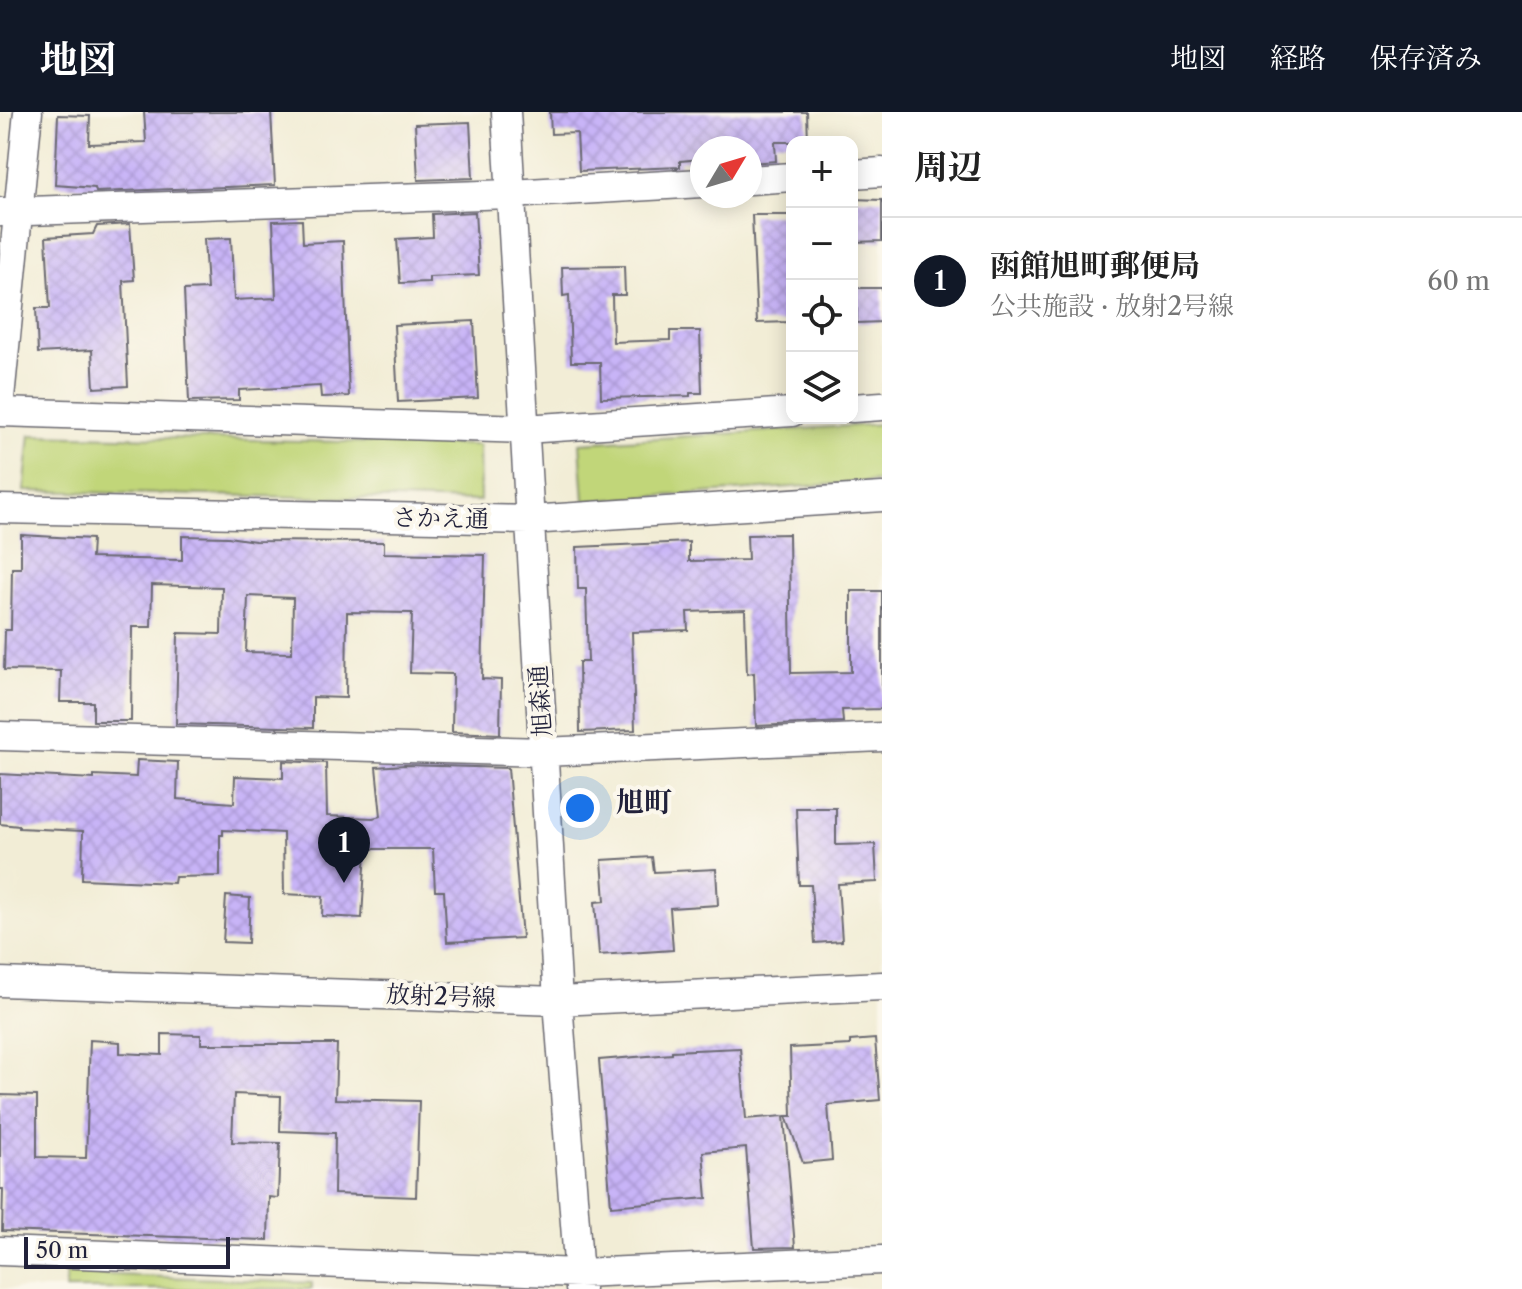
<!DOCTYPE html>
<html lang="ja">
<head>
<meta charset="utf-8">
<style>
  :root { --surface:#fff; --page:#f6f6f6; --text:#222; --muted:#767676; --line:#e0e0e0; --accent:#111827 }
  body { margin:0; font-family:"Libre Caslon Text","Noto Serif JP",serif; background:var(--page); color:var(--text) }
  .controls { position:absolute; right:24px; top:24px; display:grid; overflow:hidden; border-radius:16px; box-shadow:0 4px 20px #0003 }
  .controls button { width:72px; height:72px; display:grid; place-items:center; padding:0; border:0; border-bottom:2px solid var(--line); background:var(--surface); color:var(--text); font:40px sans-serif }
  .compass { position:absolute; left:690px; top:24px; width:72px; height:72px; border-radius:50%; background:var(--surface); box-shadow:0 4px 20px #0003; rotate:52deg }
  .scale { position:absolute; left:24px; bottom:20px; width:206px; box-sizing:border-box; padding-left:8px; border:4px solid #22223b; border-top:0; font-size:22px; line-height:28px; white-space:nowrap; color:#22223b; -webkit-text-stroke:6px #fbf7ec; paint-order:stroke }
  .you { position:absolute; left:580px; top:696px; width:28px; height:28px; margin:-20px; border:6px solid #fff; border-radius:50%; background:#1a73e8; box-shadow:0 0 0 12px #1a73e833 }
  .badge { display:grid; place-items:center; width:52px; height:52px; border-radius:50%; background:var(--accent); color:#fff; font-size:26px; font-weight:700 }
  .pin { position:absolute; translate:-50% -66px; filter:drop-shadow(0 2px 4px #0008) }
  .pin::after { content:''; position:absolute; top:42px; width:28px; height:24px; background:inherit; clip-path:polygon(0 0,100% 0,50% 100%) }
  .list { margin:0; padding:0; list-style:none }
  h2 { display:flex; justify-content:space-between; align-items:center; height:104px; margin:0; padding:0 32px; font-size:34px }
  h2 small { font-size:26px; font-weight:400; color:var(--muted) }
  .list li { display:grid; grid-template-columns:52px 1fr auto; gap:24px; align-items:center; box-sizing:border-box; height:128px; padding:0 32px; border-top:2px solid var(--line) }
  .list b { display:block; font-size:30px; white-space:nowrap }
  .list p { margin:0; font-size:26px; white-space:nowrap; color:var(--muted) }
  .list em { font-size:26px; font-style:normal; color:var(--muted) }
  .icon { flex:none; width:44px; height:44px; fill:none; stroke:currentColor; stroke-width:2; stroke-linecap:round; stroke-linejoin:round }
  .map { position:relative; flex:none; width:882px; height:1177px; overflow:hidden }
  header { display:flex; align-items:center; gap:48px; box-sizing:border-box; height:112px; padding:0 40px; background:var(--accent); color:#fff }
  header strong { font-size:38px }
  nav { display:flex; gap:44px; margin-inline-start:auto; font-size:28px }
  main { display:flex }
  aside { flex:1; background:var(--surface) }
  .map>svg:first-child { display:block }
  .park { fill:#c1d679; stroke:#727c5a; stroke-width:2 }
  .building { fill:url(#building-cross-hatch); fill-rule:evenodd }
  .lines { fill:none; stroke-linecap:round; stroke-linejoin:round }
  .minor-casing { stroke:#6b6971; stroke-width:31 }
  .minor { stroke:#fff; stroke-width:28 }
  .labels { text-anchor:middle; dominant-baseline:central; stroke-width:8; stroke-linejoin:round; paint-order:stroke }
  .street-label { font-size:24px; fill:#22223b; stroke:#fbf7ec }
  .quarter-label { font-size:28px; font-weight:bold; fill:#22223b; stroke:#fbf7ec }
</style>
</head>
<body>
<header>
<strong>地図</strong>
<nav><a>地図</a><a>経路</a><a>保存済み</a></nav>
</header>
<main>
<div class="map">
<svg width="882" height="1177" viewBox="0 0 882 1177">
  <defs>
    <pattern id="building-cross-hatch" width="8" height="8" patternUnits="userSpaceOnUse" patternTransform="scale(2)"><rect width="8" height="8" fill="#c8b4f7"/><path d="M0 0l8 8M0 8l8-8" fill="none" stroke="#ac9ad5"/></pattern>
  </defs>
  <rect width="100%" height="100%" fill="#fbf7ec"/>
  <filter id="ink" filterUnits="userSpaceOnUse"><feTurbulence type="fractalNoise" baseFrequency=".0125" numOctaves="2"/><feDisplacementMap in="SourceGraphic" scale="16" xChannelSelector="R" yChannelSelector="G"/><feConvolveMatrix kernelMatrix="1 2 1 2 8 2 1 2 1" color-interpolation-filters="sRGB"/></filter>
  <filter id="wash" filterUnits="userSpaceOnUse"><feTurbulence type="fractalNoise" baseFrequency=".006" numOctaves="4" result="noise"/><feDisplacementMap in="SourceGraphic" scale="32" xChannelSelector="R" yChannelSelector="G"/><feGaussianBlur stdDeviation="1.8" result="paint"/><feColorMatrix in="noise" values="0 0 0 0 0 0 0 0 0 0 0 0 0 0 0 0 0 1.4 0 .05"/><feComposite in="paint" operator="in"/></filter>
  <g filter="url(#wash)">
    <rect width="100%" height="100%" fill="#f2edd6"/>
    <path class="park" d="M882,312V369L584,389L580,331Z
      M30,323L479,333L480,389L24,379Z
      M66,1161L312,1171V1177H66Z"/>
    <g id="blocks">
      <path class="building" d="M144,0H271L275,73L96,80L95,76L55,73L58,3L90,4L89,32L146,30Z
        M550,0H807L808,30H775L776,49L750,51V36H702V47L680,49V55L579,59L577,21L551,22Z
        M470,10L473,66L418,68L415,12Z
        M852,87L882,88V129L853,130Z
        M475,100L479,163L429,165V170L400,171L397,127L433,125L432,102Z
        M752,103H792V210L757,211Z
        M302,108L303,131L343,129L349,284L321,285L320,274L239,278V288L189,289L184,178L207,177L204,127L231,126L234,188L276,186L273,109Z
        M130,112L134,168L123,169L128,274L94,276L92,238L38,241L36,196H50L46,125L93,122L97,114Z
        M624,154L625,183H612L613,230L670,228V219H700L702,281H690V284L601,286L600,250H571L569,183L563,184L562,155Z
        M857,176H882V210L857,211Z
        M474,209L478,286L398,290L394,213Z
        M789,422L791,561L851,560V479H882V597L842,598L843,610L756,614L754,561L747,562L745,498L687,500L688,518L632,520L635,618L580,620L579,550H588L586,477H578L577,435L689,430V449L748,448L747,423Z
        M21,423L92,427L91,446L182,448V424L228,425L255,429L384,430V441L485,443L482,567L501,568L500,622L452,620L453,562L410,561L412,501L347,500L346,586L313,585V616L176,612L178,521L221,522L222,475L152,473L151,515H132L131,609H93V590H60L61,559L4,558L5,518H11L12,456H21ZM248,484L293,486L292,541L246,540Z
        M137,648L178,650L177,687L234,691L235,664L283,666V649L326,651L327,704L373,706L381,704L376,655L405,653L508,656L522,826L447,830L444,779H435L433,737H366L362,806L322,804L323,784L284,782L283,721L223,718V723H220V764L175,765L174,771L82,767L83,719L19,716V714L0,712V662L94,667V663L136,665Z
        M796,696H836V733L875,732L877,770L838,772L842,829L815,831L811,773H799Z
        M652,745L654,760L716,757L718,793L670,796L673,838L599,843L595,790L605,789L602,748Z
        M226,784L250,786L248,831L223,830Z
        M162,922L201,923V932H337L335,987L419,989L416,1085L334,1082L335,1021L280,1019L281,984L234,982L232,1030L280,1031L278,1086L269,1085L268,1128L2,1119L3,1077H0V983L37,984V1045L86,1046L90,928L120,930V941L162,943Z
        M875,927L880,988L828,993L832,1048L803,1051L786,1004H792L790,936L850,933V929Z
        M740,936L746,1007L784,1004L795,1135L754,1136L746,1036L703,1040L707,1086L611,1094L599,948L672,942V939Z"/>
    </g>
  </g>
  <g filter="url(#ink)">
    <use href="#blocks" fill-opacity="0" stroke="#6b6971" stroke-width="2"/>
    <g class="lines">
      <g class="minor-casing">
        <path id="minor" d="M506,0L558,889L580,1177
          M852,62L882,60
          M750,68L792,65
          M0,100L510,82L702,71
          M0,286L28,0
          M852,296L882,294
          M0,300L524,317L792,300
          M0,397L529,408L882,385
          M0,624L543,640L882,625
          M0,870L558,889L882,874
          M0,1139L579,1161L882,1148"/>
      </g>
      <use href="#minor" class="minor"/>
    </g>
  </g>
  <g class="labels">
    <g class="street-label">
      <text transform="translate(441 406) rotate(1)">さかえ通</text>
      <text transform="translate(540 589) rotate(-94)">旭森通</text>
      <text transform="translate(441 884) rotate(2)">放射2号線</text>
    </g>
    <g class="quarter-label">
      <text x="644" y="690">旭町</text>
    </g>
  </g>
</svg>
<div class="controls">
<button>+</button>
<button>−</button>
<button><svg class="icon" aria-label="locate" viewBox="0 0 24 24"><circle cx="12" cy="12" r="6"/><path d="M12 2v4M12 18v4M2 12h4M18 12h4"/></svg></button>
<button><svg class="icon" aria-label="layers" viewBox="0 0 24 24"><path d="M12 4l9 5-9 5-9-5zM3 14l9 5 9-5"/></svg></button>
</div>
<svg class="compass" viewBox="-18 -18 36 36"><path d="M0-13l5 13h-10z" fill="#e53935"/><path d="M0 13l5-13h-10z" fill="#767676"/></svg>
<div class="scale">50 m</div>
<div class="you"></div>
<div class="pin badge" style="left:344px;top:771px">1</div>
</div>
<aside>
<h2>周辺<small></small></h2>
<ul class="list">
<li><span class="badge">1</span><div><b>函館旭町郵便局</b><p>公共施設 · 放射2号線</p></div><em>60 m</em></li>
</ul>
</aside>
</main>
</body>
</html>
